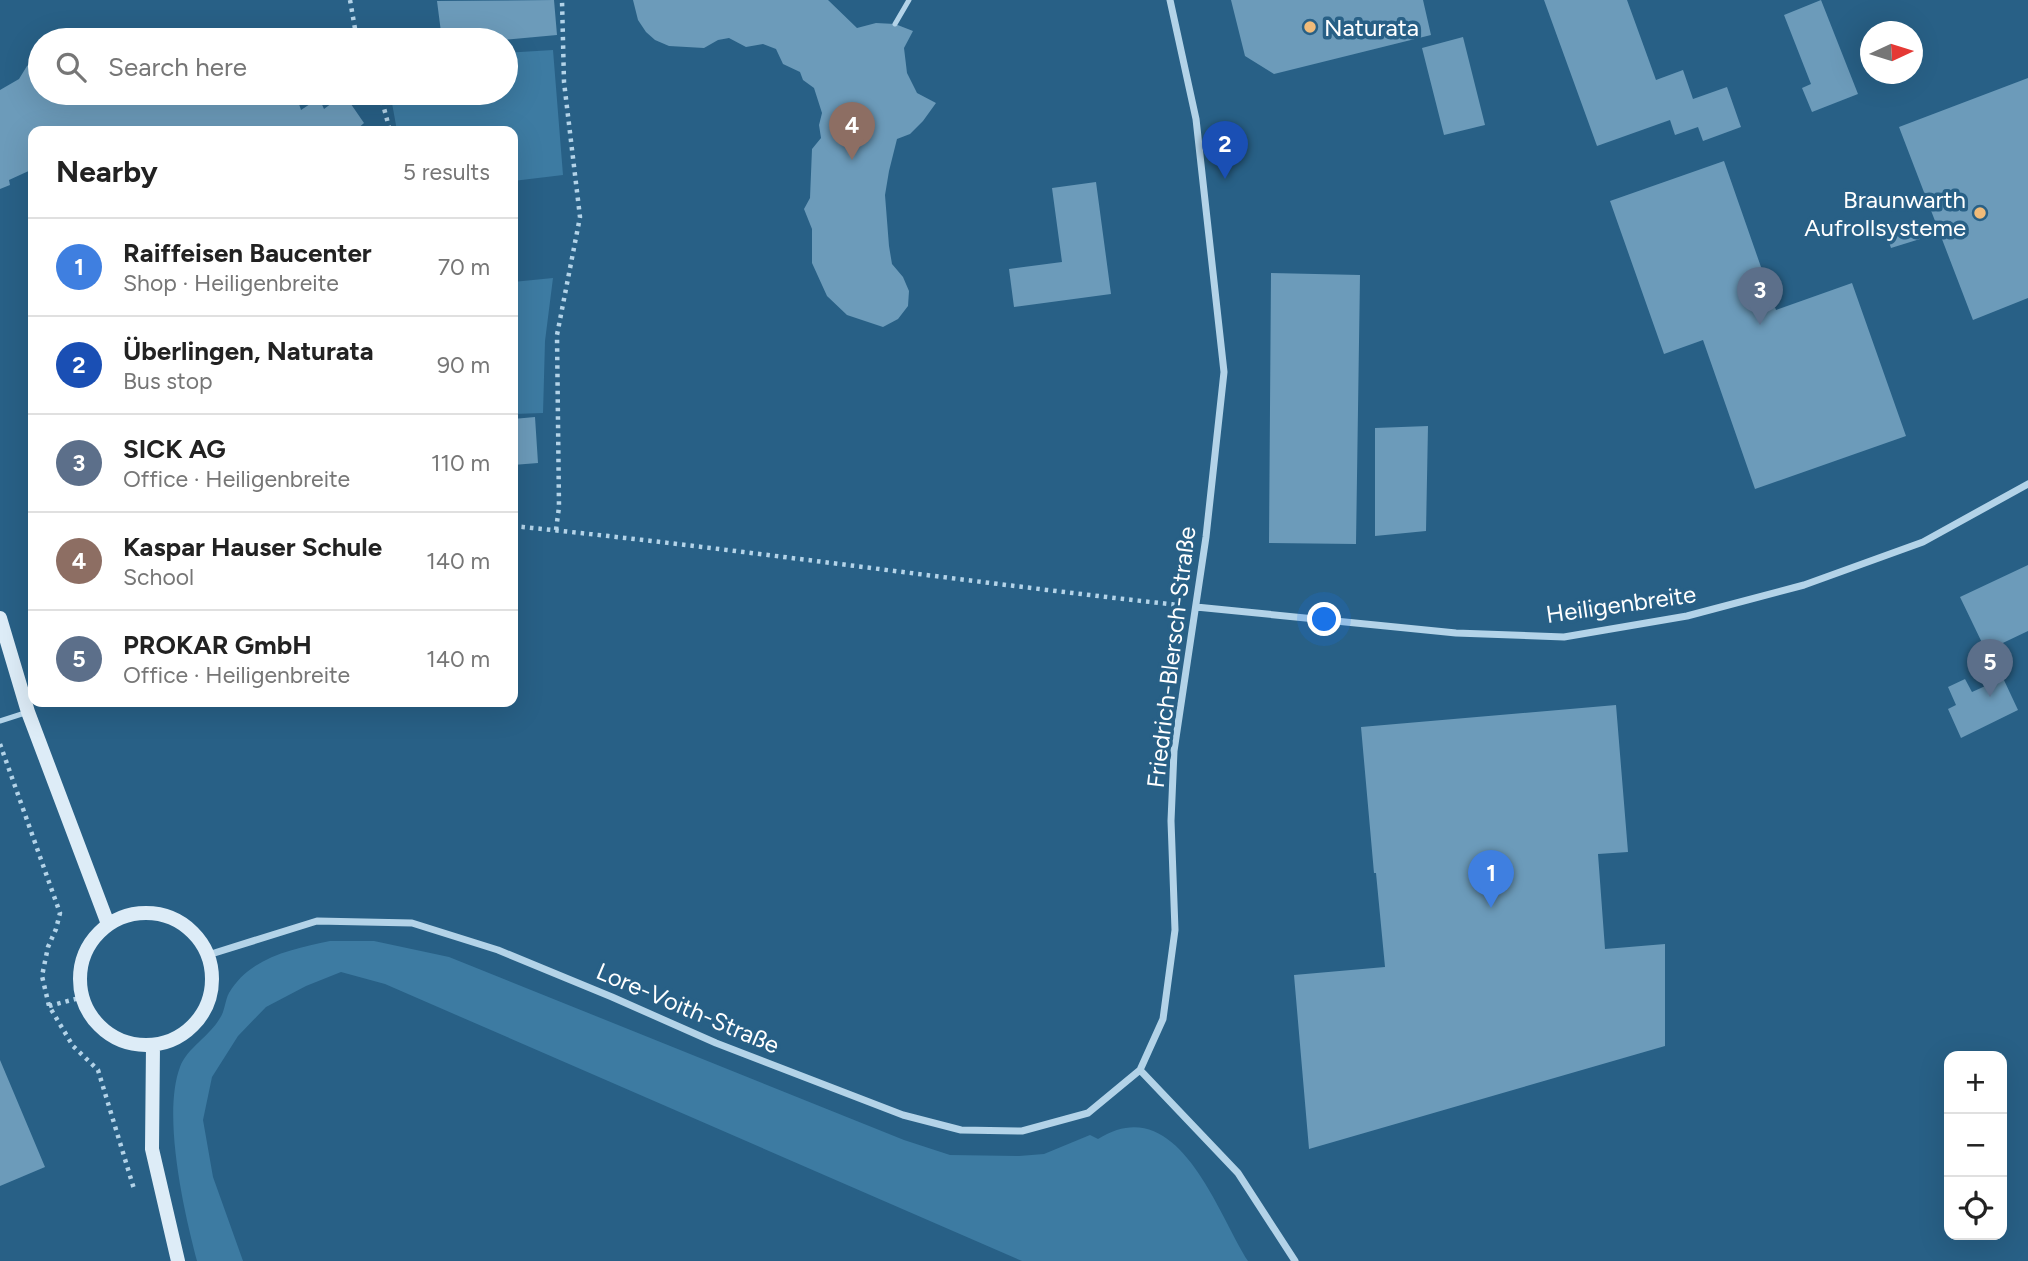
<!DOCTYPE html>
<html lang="en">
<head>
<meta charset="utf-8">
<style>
  :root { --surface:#fff; --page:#f2f2f2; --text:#222; --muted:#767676; --line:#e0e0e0; --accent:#1a73e8 }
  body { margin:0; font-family:Figtree,sans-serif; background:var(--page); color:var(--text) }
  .controls { position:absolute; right:21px; bottom:21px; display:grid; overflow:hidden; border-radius:14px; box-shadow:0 7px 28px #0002 }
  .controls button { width:63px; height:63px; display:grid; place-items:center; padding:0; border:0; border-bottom:2px solid var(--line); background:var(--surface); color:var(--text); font:35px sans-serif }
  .compass { position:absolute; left:1860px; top:21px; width:63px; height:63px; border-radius:50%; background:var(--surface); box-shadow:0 7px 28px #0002; rotate:86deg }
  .you { position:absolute; left:1325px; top:620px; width:24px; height:24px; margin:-18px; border:5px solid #fff; border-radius:50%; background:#1a73e8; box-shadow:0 0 0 10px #1a73e833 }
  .badge { display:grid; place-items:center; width:46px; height:46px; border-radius:50%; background:var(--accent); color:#fff; font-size:23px; font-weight:700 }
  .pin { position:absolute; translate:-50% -58px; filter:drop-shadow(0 2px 4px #0008) }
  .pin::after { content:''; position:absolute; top:37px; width:24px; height:21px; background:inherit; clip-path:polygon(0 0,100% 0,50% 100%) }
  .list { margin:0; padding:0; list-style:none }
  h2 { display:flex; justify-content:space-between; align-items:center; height:91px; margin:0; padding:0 28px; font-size:30px }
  h2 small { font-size:23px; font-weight:400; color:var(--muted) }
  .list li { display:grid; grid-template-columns:46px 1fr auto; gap:21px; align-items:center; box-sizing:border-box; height:98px; padding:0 28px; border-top:2px solid var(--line) }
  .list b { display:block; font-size:26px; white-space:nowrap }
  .list p { margin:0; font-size:23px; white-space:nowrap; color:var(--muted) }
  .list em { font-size:23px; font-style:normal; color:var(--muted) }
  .icon { flex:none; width:38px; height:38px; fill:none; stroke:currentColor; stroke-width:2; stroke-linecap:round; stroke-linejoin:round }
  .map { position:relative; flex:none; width:2028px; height:1261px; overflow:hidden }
  .search { position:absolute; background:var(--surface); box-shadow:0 7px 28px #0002; left:28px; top:28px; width:490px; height:77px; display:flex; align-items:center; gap:18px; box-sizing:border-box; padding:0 24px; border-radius:38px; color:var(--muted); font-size:26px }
  .panel { position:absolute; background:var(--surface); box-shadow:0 7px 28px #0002; left:28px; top:126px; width:490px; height:581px; border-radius:14px }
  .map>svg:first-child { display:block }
  .green { fill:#3d7ba2 }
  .building { fill:#6c9bba }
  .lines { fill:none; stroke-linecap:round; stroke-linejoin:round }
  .path { stroke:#b3d3e8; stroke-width:4.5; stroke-dasharray:3.5 5; stroke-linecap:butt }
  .service { stroke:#b3d3e8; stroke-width:5 }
  .minor { stroke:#b3d3e8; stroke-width:7 }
  .secondary { stroke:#ddecf7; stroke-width:14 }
  .poi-dot { fill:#f0bb79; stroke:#286086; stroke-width:2.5 }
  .labels { text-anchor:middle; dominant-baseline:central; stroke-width:7; stroke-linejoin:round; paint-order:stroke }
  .poi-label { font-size:24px; fill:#fff; stroke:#286086; text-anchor:start }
  .street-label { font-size:24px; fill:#fff; stroke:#286086 }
</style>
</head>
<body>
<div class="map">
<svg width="2028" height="1261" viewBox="0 0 2028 1261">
  <rect width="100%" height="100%" fill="#286086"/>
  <path class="green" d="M553,50L563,175L513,181V131H397L392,103L442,93H506V53Z
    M553,278L545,341L543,413L513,414V282Z
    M330,941H374L449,957L904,1140L950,1155L1019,1156L1044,1154L1090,1135L1098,1139C1177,1089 1216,1210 1248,1261H1022L385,984L341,972L306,986L266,1007L238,1036L212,1077L203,1120L213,1177L243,1261H197C184,1212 162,1115 180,1067C187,1048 210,1036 220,1018C225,1011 225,1000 229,993C250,957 293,949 330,941Z"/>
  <path class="building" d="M554,0L557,35L503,40H442L437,1Z
    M633,0H828L857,28L876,23L895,24L913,31L904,48L907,73L917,93L936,103L923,121L910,134L897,139L889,171L885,195L889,246L892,264L903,277L909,291L908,306L898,319L883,327L847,315L827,296L812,263V229L804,209L810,198L812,149L821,138L819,125L822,113L814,88L803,80L800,72L783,64L776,49L763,44L746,47L729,38L718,40L704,48L669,46L655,40L646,32L638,20Z
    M1231,0H1423L1431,35L1274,74L1245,56Z
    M1544,0H1627L1656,80L1683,70L1693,99L1727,87L1741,127L1703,141L1698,127L1675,135L1670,120L1597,146Z
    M1821,0L1858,94L1812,112L1802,88L1811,84L1784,15Z
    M67,34L91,36L100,40H67Z
    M1463,37L1485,125L1444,135L1422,48Z
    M40,56V93H308L297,98L301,110L319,98L324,109L344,94L364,123L355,131H33V169L9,180L10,185L0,189V90L19,79L27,66Z
    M2028,78V298L1973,320L1899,127Z
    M1724,161L1776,310L1852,283L1906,436L1755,489L1703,340L1664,354L1610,201Z
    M1096,182L1111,294L1014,307L1009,269L1062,262L1052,188Z
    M1915,224L1920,239L1891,248L1886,233Z
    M1271,273L1360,275L1356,544L1269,543Z
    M535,417L538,463L513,465V419Z
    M1428,426L1426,531L1375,536V428Z
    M2028,565V631L1986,651L1960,597Z
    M2003,678L2018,710L1961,738L1948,709L1956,705L1948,687L1965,679L1972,692Z
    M1616,705L1628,852L1598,854L1605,949L1665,944V1046L1309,1149L1294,975L1385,967L1376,873H1374L1361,727Z
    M0,1060L45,1167L0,1186Z"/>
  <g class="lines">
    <path class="path" d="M350,0L357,40
      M380,93L390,131
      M513,526C735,548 956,581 1178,605
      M556,530L559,507L557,335L580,217L564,82L562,0
      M0,744L60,913L56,929L48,947L42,976L49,1006L73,1046L98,1070L134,1189
      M49,1006L83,997"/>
    <path class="service" d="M895,24L909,0
      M0,721L28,712"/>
    <path class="minor" d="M1196,607L1456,633L1564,637L1687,616L1804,585L1923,542L2028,484
      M208,955L317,921L412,923L498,950L612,997L716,1043L903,1115L961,1130L1022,1131L1088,1113L1140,1070L1163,1019L1175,930L1171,821L1174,751L1206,537L1224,372L1196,119L1170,0
      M1140,1070L1238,1173L1295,1261"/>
    <path class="secondary" d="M0,618L28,712L108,924
      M80 979a66 66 0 1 1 132 0a66 66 0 1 1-132 0Z
      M153,1045L152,1149L178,1261"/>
  </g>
  <g class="poi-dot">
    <circle cx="1310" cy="27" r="7"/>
    <circle cx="1980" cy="213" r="7"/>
  </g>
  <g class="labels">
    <g class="poi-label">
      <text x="1324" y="27">Naturata</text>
      <text x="1966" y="199" text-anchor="end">Braunwarth<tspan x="1966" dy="28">Aufrollsysteme</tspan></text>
    </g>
    <g class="street-label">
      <text transform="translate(1621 604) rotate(-8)">Heiligenbreite</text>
      <text transform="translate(1171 657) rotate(-83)">Friedrich-Blersch-Straße</text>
      <text transform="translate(688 1008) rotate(23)">Lore-Voith-Straße</text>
    </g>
  </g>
</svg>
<div class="controls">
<button>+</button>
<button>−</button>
<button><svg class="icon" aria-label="locate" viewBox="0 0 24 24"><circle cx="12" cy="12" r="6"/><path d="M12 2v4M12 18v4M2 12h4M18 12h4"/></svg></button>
</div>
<svg class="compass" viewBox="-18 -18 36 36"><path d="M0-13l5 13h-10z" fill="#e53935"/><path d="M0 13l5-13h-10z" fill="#767676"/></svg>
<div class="you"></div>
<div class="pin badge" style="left:1491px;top:908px;background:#3f7fe0">1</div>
<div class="pin badge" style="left:1225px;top:179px;background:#1a4fb4">2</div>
<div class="pin badge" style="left:1760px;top:325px;background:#5c6f8a">3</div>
<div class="pin badge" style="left:852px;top:160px;background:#8d6e63">4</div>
<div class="pin badge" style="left:1990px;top:697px;background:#5c6f8a">5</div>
<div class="search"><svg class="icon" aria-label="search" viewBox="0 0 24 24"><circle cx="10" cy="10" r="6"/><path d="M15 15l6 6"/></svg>Search here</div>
<section class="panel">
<h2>Nearby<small>5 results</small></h2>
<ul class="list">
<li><span class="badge" style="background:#3f7fe0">1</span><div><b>Raiffeisen Baucenter</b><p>Shop · Heiligenbreite</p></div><em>70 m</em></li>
<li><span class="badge" style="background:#1a4fb4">2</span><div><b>Überlingen, Naturata</b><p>Bus stop</p></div><em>90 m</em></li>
<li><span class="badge" style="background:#5c6f8a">3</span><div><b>SICK AG</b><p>Office · Heiligenbreite</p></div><em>110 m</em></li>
<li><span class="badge" style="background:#8d6e63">4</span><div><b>Kaspar Hauser Schule</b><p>School</p></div><em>140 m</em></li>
<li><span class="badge" style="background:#5c6f8a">5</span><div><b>PROKAR GmbH</b><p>Office · Heiligenbreite</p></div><em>140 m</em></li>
</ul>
</section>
</div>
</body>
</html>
